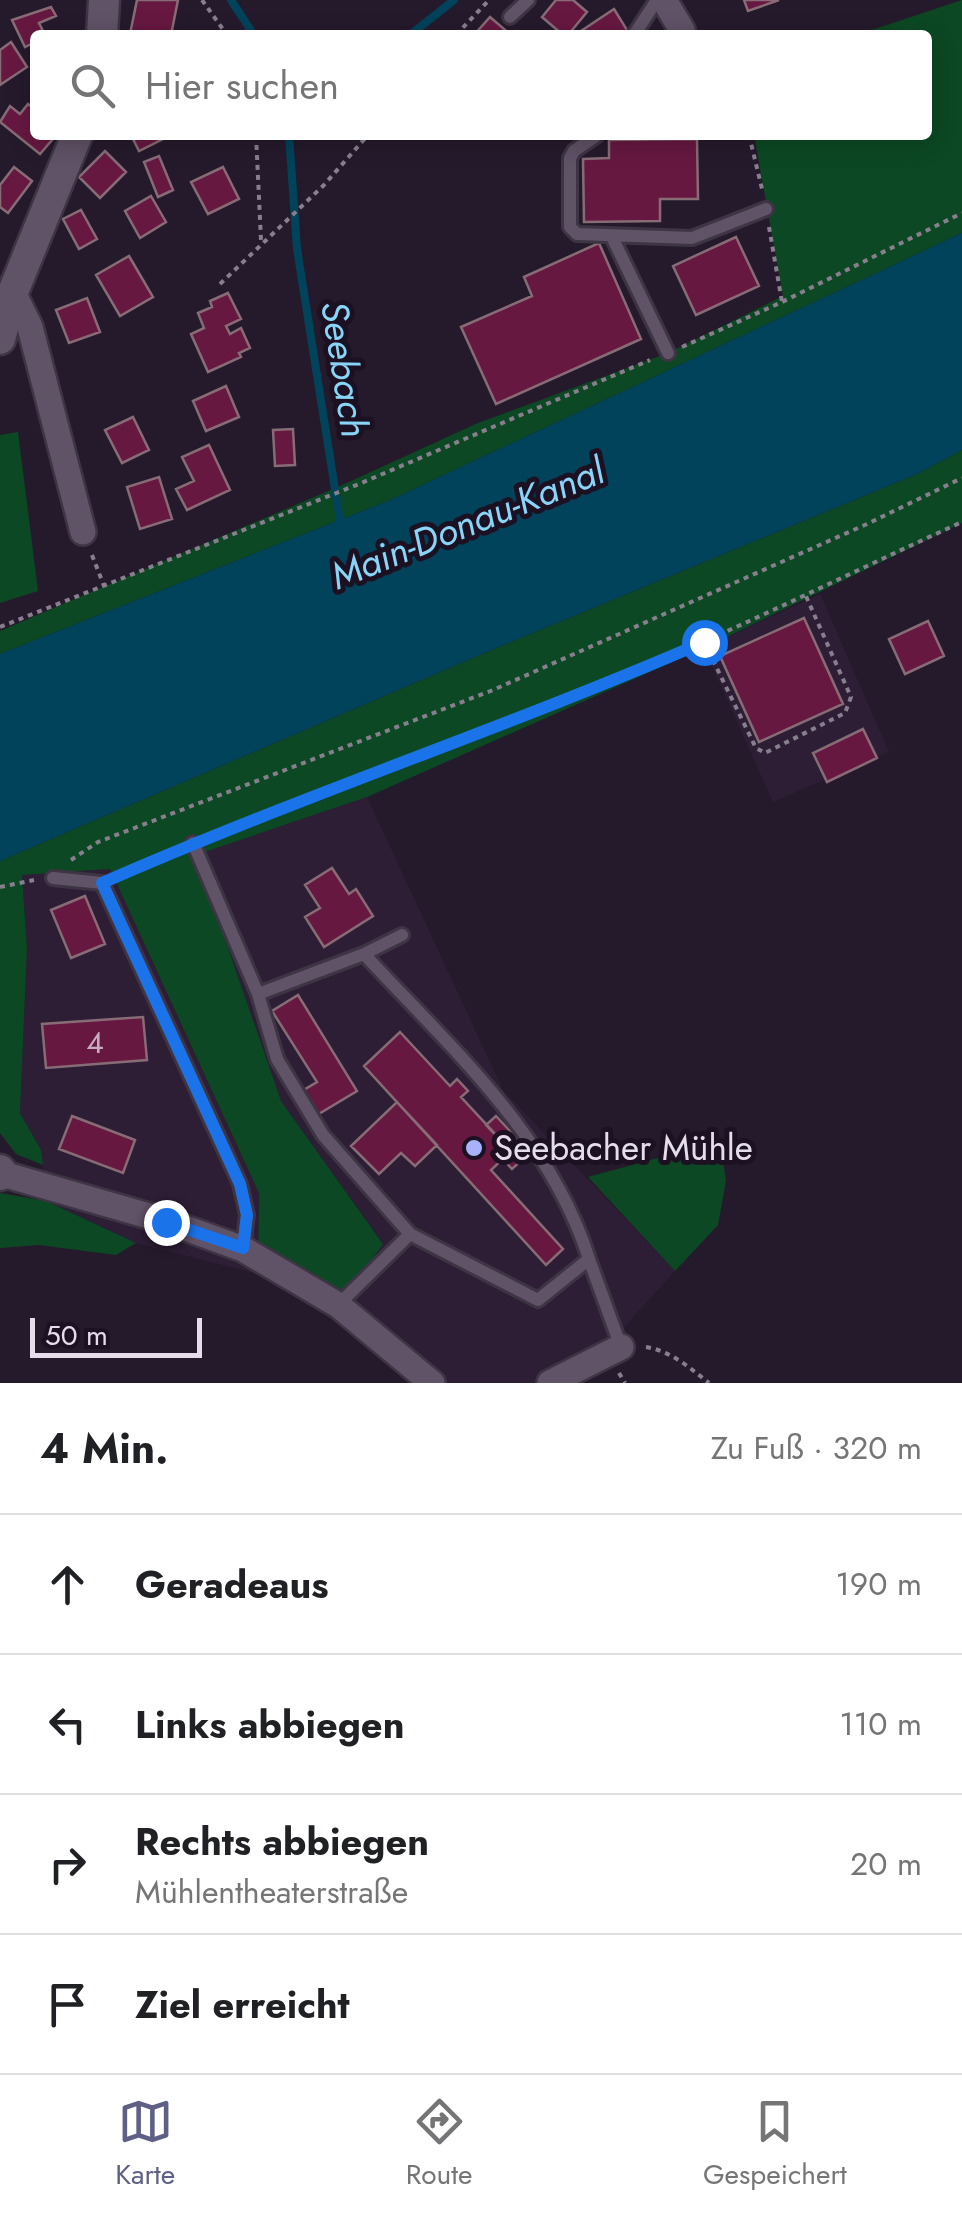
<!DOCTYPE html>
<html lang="de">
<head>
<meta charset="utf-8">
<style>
  :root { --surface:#fff; --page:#f2f2f2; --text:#202124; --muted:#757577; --line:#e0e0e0; --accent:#5e6185 }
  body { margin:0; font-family:Jost,sans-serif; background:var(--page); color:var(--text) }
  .scale { position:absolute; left:30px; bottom:25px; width:172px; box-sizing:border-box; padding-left:10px; border:5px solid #e5dde9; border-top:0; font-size:28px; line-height:35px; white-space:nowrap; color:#e5dde9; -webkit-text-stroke:8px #1c1122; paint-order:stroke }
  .stop { position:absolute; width:30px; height:30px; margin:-22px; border:8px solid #1a73e8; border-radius:50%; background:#fff }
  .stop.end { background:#1a73e8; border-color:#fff; box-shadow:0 2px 10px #0008 }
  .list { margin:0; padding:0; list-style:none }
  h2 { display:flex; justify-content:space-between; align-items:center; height:130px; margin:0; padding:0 40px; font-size:42px }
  h2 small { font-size:32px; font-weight:400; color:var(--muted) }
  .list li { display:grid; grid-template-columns:65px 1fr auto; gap:30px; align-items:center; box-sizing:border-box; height:140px; padding:0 40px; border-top:2px solid var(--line) }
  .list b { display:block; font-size:38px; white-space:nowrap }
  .list p { margin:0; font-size:32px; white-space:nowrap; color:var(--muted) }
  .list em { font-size:32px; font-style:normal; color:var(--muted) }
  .icon { flex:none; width:55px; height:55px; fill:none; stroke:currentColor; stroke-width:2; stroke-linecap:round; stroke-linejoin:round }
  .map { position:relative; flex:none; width:962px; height:1383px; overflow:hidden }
  .search { position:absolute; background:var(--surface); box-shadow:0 5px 25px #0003; left:30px; right:30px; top:30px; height:110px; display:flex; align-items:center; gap:25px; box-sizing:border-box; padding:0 35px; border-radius:10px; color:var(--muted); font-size:38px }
  .sheet { height:690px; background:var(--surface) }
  nav { display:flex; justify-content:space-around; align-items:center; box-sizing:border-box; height:140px; border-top:2px solid var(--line); background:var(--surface); font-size:28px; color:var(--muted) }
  nav a { display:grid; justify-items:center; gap:5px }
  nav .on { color:var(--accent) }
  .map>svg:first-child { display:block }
  .built { fill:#2d1e36 }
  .green { fill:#0c4823 }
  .water { fill:#00435a }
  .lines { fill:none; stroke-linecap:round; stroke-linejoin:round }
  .stream { stroke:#00435a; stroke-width:8 }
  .building { fill:#671841; stroke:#876c76; stroke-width:2.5 }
  .lane-casing { stroke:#3d3543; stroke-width:18 }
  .street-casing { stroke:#3d3543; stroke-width:30 }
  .secondary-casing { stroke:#3d3543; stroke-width:35 }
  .path { stroke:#887f8e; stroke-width:4; stroke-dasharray:5 5; stroke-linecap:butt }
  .lane { stroke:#605267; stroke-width:12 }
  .street { stroke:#605267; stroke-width:25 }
  .secondary { stroke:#605267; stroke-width:30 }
  .route { stroke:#1a73e8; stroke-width:12 }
  .poi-dot { fill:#a9b0fc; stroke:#1c1122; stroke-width:4 }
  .labels { text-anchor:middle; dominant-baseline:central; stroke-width:10; stroke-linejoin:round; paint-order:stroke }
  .number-label { font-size:30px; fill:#c6acbf }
  .poi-label { font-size:35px; fill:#e5dde9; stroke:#1c1122; text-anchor:start }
  .water-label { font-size:38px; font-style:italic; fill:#89d5f7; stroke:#1c1122 }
</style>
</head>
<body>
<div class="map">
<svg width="962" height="1383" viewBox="0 0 962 1383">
  <rect width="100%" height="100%" fill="#251a2c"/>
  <path class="built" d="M820,594L889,752L773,802L704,648Z
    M367,797L503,1090L675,1271L626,1325L604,1368L576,1383H423L334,1312L383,1243L281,1101L196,855Z
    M110,869L259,1193L258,1274L136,1243L46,1201L41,1150L20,1113L27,948L22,875Z"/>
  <path class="green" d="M962,0V233L388,501L0,654V631L340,486L478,423L668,353L783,296L754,135H927V35H857Z
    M18,432L38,591L0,603V435Z
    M962,450V523L704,648L367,797L196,855L281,1101L383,1244L334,1312L258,1274L259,1193L110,869L22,875L27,948L20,1113L41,1150L43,1165L16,1154L0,1133V861L482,654L917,474Z
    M720,1141L726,1181L718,1225L675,1271L588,1177Z
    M0,1193L46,1201L136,1243L116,1255L39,1245L0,1248Z"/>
  <path class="water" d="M962,233V450L917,474L482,654L0,861V654L388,501Z"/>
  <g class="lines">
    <path class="stream" d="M231,0L254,35
      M410,35L454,0
      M289,135L297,249L341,527"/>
  </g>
  <path class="building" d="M137,0H178L171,35L130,34Z
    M556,0H573L587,12L568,35H563L542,17Z
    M744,0H779L748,11Z
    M51,7L56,16L39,23L45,35H35V42L25,47L12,20Z
    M614,9L627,30L619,35H575Z
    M490,17L511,35H474Z
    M11,42L27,67L0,85V50Z
    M28,104L35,109V135H45L52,140L40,154L0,122L10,106L20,114Z
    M131,135H163L165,138L139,151Z
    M697,139L698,199H660V221L584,222L583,159L609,158V140Z
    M105,151L126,172L100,198L79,177Z
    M159,156L173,190L158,197L144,162Z
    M14,167L32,181L8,213L0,207V185Z
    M223,167L239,199L208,214L191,182Z
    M151,196L166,222L140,238L125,211Z
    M81,210L97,239L79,249L63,219Z
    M736,237L759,286L696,315L673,266Z
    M599,243L641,339L496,404L461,327L532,296L524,277Z
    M129,256L153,297L120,316L96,275Z
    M228,293L241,319L226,326L230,334L241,328L250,348L239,353L241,357L208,372L191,334L204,328L198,313L212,307L210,301Z
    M87,298L100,332L69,343L56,310Z
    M226,386L239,417L206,431L193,401Z
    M133,417L149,450L122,463L105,430Z
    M293,429L295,465L275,466L273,430Z
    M209,445L230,490L187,510L176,489L194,481L182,457Z
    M159,477L172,519L140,529L127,487Z
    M804,618L843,704L759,742L720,656Z
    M928,621L944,656L905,674L889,639Z
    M863,729L877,758L827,782L813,753Z
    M332,868L349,894L356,889L373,916L324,947L305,917L320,908L305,885Z
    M85,896L105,944L71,958L51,910Z
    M298,995L357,1091L317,1115L302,1091L317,1082L272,1011Z
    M143,1017L147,1060L46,1068L42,1024Z
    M400,1032L450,1086L457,1079L468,1091L461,1097L511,1151L491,1170L563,1249L546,1265L364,1066Z
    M397,1102L437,1145L415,1166L401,1153L379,1174L351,1146Z
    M72,1116L135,1140L123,1173L59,1149Z
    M496,1116L523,1145L516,1151L523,1159L512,1169L503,1159L511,1151L486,1125Z"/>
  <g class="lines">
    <g class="lane-casing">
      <path id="lane" d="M510,17L528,0
        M634,35L657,0
        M597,135L574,151L570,158V227L577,234L692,238L766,209
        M612,237L668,353
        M193,843L258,994L364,954L402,935
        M53,878L102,883L240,1184L247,1215L243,1249
        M258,994L277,1059L323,1135L410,1234
        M589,1259L621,1347
        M338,1305L410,1234L538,1300L589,1259C550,1135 449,1046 364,954"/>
    </g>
    <g class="street-casing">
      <path id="street" d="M664,0L682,30
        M13,292L30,327L83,532
        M3,1174L166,1221L243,1249L338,1305L432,1383
        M550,1383L621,1347"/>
    </g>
    <g class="secondary-casing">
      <path id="secondary" d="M102,35L104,0
        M0,339L13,292L77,135
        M0,1170L3,1174L0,1175"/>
    </g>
    <path class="path" d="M202,0L227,35
      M456,35L489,0
      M256,135L261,240
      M749,135L763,193
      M769,227L782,302
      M220,284L324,185L368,135
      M682,347L782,302L962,213
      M92,555L104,586
      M0,627L359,484L650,360
      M704,642L756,748L765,753L845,713L851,697L805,594
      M207,837C351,780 496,730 638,670C748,624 854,571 962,522
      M71,860L98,842L493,690L867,524L962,478
      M116,877L176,851
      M0,887L34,880
      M646,1347C671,1351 690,1368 709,1383
      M619,1373L625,1383"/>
    <use href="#lane" class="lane"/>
    <use href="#street" class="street"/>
    <use href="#secondary" class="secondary"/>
  </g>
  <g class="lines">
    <path class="route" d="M166,1222L243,1248L247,1215L240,1184L102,883C300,796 506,728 704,642"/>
  </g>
  <circle class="poi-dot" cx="474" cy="1148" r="10"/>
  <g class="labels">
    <g class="number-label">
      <text x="95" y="1042">4</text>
    </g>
    <g class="poi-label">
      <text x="494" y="1148">Seebacher Mühle</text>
    </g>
    <g class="water-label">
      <text transform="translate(345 369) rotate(81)">Seebach</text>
      <text transform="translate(467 523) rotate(-22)">Main-Donau-Kanal</text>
    </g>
  </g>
</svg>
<div class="scale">50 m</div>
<div class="stop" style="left:704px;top:642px"></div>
<div class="stop end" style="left:166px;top:1222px"></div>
<div class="search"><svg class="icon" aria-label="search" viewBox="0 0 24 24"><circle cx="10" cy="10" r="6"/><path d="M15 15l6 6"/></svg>Hier suchen</div>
</div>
<section class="sheet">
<h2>4 Min.<small>Zu Fuß · 320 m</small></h2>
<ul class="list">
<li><svg class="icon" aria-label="ahead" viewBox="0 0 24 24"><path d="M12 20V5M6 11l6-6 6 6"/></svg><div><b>Geradeaus</b></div><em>190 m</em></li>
<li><svg class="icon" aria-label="left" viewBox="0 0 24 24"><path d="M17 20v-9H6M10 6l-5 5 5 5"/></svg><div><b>Links abbiegen</b></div><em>110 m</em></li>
<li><svg class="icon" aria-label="right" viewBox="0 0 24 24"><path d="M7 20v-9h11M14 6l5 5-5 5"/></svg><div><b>Rechts abbiegen</b><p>Mühlentheaterstraße</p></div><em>20 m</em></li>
<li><svg class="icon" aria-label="arrive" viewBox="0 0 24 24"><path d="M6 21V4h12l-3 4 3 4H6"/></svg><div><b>Ziel erreicht</b></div></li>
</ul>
</section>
<nav>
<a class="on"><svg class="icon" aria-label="map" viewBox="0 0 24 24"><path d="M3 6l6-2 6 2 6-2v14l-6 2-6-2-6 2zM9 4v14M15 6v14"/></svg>Karte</a>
<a><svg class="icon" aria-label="directions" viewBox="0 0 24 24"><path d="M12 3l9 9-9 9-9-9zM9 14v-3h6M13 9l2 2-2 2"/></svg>Route</a>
<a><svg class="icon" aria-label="saved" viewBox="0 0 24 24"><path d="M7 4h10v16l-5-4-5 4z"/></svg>Gespeichert</a>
</nav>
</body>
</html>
